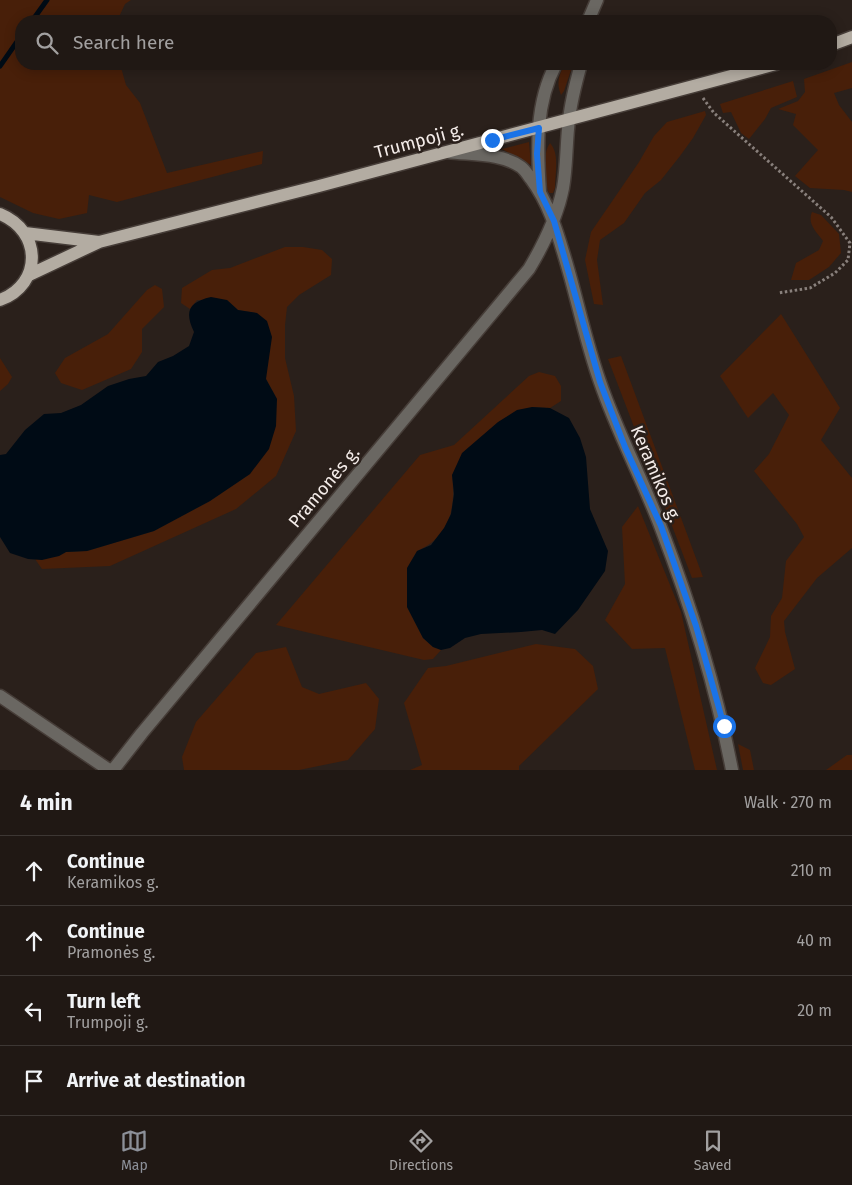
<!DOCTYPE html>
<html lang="en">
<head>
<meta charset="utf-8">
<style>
  :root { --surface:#201814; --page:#2d2522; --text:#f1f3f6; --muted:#a2a0a0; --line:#3d3734; --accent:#8c9099 }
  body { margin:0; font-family:"Fira Sans",sans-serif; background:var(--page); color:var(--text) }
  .stop { position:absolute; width:15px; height:15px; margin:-11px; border:4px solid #1a73e8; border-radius:50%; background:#fff }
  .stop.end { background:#1a73e8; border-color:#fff; box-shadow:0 1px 5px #0008 }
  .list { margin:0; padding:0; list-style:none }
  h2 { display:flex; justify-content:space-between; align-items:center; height:65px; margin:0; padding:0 20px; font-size:21px }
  h2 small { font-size:16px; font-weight:400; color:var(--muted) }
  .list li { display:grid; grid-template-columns:32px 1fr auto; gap:15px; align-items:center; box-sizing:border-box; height:70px; padding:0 20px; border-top:1px solid var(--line) }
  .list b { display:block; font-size:19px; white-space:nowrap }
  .list p { margin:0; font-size:16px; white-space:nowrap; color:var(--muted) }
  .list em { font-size:16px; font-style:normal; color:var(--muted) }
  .icon { flex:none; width:28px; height:28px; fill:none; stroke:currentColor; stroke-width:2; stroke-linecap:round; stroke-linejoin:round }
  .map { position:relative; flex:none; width:852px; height:770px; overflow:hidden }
  .search { position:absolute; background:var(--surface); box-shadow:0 2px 12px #0003; left:15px; right:15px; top:15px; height:55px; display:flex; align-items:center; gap:12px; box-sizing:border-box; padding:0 18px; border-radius:20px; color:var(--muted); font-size:19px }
  .sheet { height:345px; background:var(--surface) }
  nav { display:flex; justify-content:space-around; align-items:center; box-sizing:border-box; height:70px; border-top:1px solid var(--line); background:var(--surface); font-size:14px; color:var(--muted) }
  nav a { display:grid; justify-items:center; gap:2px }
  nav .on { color:var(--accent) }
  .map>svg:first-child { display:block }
  .green { fill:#481f09 }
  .water { fill:#000b15 }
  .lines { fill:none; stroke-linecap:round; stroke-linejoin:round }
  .stream { stroke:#000b15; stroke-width:5 }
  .minor-casing { stroke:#463d38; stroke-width:15 }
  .major-casing { stroke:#463d38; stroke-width:15 }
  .path { stroke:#89807c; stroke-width:3; stroke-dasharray:2.5 2.5; stroke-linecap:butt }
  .minor { stroke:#6a6762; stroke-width:12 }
  .major { stroke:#b3aca2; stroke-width:12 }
  .route { stroke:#1a73e8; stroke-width:6 }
  .labels { text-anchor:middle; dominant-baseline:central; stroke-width:5; stroke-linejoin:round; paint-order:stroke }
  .street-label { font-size:18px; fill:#f4ece9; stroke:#2a201b }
</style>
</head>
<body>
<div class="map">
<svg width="852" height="770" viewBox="0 0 852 770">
  <rect width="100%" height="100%" fill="#2a201b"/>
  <path class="green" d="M0,0H131L125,4L117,21H21V64H120L126,85L140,103L167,173L263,151L262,164L117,202L89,195L87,213L59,219L33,213L0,197Z
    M852,62V88L834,93L839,105L852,122V192L844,190L810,188L795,176L818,150L793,125L796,114L778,109L798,101L805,92L804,79Z
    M565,64H573L564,91L561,95C556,83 559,74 565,64Z
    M793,81L797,97L771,108L765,119L749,139L741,133L731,112L723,113L720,104Z
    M705,111L706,115L693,138L680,156L661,180L645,193L624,223L600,240L597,260L603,305L594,304L585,260L591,232L639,162L654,136L667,122Z
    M529,142L531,165L502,149Z
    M550,143C560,154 555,173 555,188L553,193H549C544,180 542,154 550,143Z
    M812,212L821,215L839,234L841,253L829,267L809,280H791L796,263L819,250L823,241C816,231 807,224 812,212Z
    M285,247H303L322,250L332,259L331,275L299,295L287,307L285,325V358L294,396L296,431L276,476L236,509L110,566L42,569L35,559L59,556L66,552L87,551L154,531L210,501L250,474L277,399L266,379L256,313L238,310L227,300H197L190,309L181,303L182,288L212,270L230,268Z
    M155,285L162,289L164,307L142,329V352L131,369L82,390L61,383L55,373L65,358L108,334L147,290Z
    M781,314L840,408L821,440L852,478V548L817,578L784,621L785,632L795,669L771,685L763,683L755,668L770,637L771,616L782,598L786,561L804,537L797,524L754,471L769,454L789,415L773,393L748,418L720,376Z
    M621,356L703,577L692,578L608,359Z
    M0,358L12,377L8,384L0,391Z
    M539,372L555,376L561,386V401L550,408L532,407L452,475C456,508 450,537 417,551L407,607L423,638L433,647L441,650L433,659L424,660L276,625L420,455L454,445L529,376Z
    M638,506L681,612L717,770H695L665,648L632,649L605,620L625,584L622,527Z
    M536,644L575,649L593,666L598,689L519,766V770H410L422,765L404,703L428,668L446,666Z
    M286,647L302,687L319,694L366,683L379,699L375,729L348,760L299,770H184L182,757L196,722L256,653Z
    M738,744L750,750L754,770H743Z
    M847,755H852V770H826Z"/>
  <path class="water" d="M211,297L227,300L238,310L257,313L267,321L272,337L266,379L277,399L276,426L269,449L250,474L210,501L154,531L87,551L66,552L59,556L42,560L28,559L10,553L0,537V455L6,454L25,430L44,414L61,413L81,405L108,386L129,379L146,376L158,362L173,356L189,346L194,332C184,311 189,302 211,297Z
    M532,407L550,408L569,418L580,438L586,457L590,509L608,551L605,571L578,610L555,634L542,630L521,632L481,634L465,638L450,648L441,650L433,647L423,638L407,607V568L417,551L431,545L444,528L451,514L454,494L452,475L462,453L498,422L517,410Z"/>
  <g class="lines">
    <path class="stream" d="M32,21L47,0
      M0,66L21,36"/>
    <g class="minor-casing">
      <path id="minor" d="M588,21L597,0
        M448,152C471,155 502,153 521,167C525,170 528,175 531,179C548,202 556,228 564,255C577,297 585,340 600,382C617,432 642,478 661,528C691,606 716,687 732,770
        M540,192C537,149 535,103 556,64
        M0,696L109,770
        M113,770L142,733L529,269C544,244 557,218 563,188C567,166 566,142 569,120C571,100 576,82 581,64"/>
    </g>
    <g class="major-casing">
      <path id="major" d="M831,45L852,37
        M0,214C42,231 43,284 0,300
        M25,233L99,242
        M29,275L99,242L319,186L776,64"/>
    </g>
    <path class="path" d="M703,98L714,113L831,217L850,243L848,260L835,273L810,288L778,293"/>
    <use href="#minor" class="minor"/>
    <use href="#major" class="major"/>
  </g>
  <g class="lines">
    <path class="route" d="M492,140L539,128L537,154L540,192L554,221L600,382L625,447L661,526L696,626L724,726"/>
  </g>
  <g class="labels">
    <g class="street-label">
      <text transform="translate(419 141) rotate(-15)">Trumpoji g.</text>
      <text transform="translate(656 474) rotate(67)">Keramikos g.</text>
      <text transform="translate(324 487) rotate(-50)">Pramonės g.</text>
    </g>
  </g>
</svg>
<div class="stop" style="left:724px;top:726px"></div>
<div class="stop end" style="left:492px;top:140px"></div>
<div class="search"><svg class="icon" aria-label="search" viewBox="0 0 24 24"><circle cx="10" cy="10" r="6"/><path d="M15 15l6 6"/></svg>Search here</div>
</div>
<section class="sheet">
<h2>4 min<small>Walk · 270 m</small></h2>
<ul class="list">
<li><svg class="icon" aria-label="ahead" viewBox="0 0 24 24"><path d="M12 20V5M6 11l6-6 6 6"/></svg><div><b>Continue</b><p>Keramikos g.</p></div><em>210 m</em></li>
<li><svg class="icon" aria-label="ahead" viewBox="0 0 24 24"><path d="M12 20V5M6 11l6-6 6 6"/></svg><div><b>Continue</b><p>Pramonės g.</p></div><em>40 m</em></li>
<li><svg class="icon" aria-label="left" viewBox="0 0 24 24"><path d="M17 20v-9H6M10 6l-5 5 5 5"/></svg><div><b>Turn left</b><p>Trumpoji g.</p></div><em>20 m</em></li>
<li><svg class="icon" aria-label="arrive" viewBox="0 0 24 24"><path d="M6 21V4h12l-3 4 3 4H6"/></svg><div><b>Arrive at destination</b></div></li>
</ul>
</section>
<nav>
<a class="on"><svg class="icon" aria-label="map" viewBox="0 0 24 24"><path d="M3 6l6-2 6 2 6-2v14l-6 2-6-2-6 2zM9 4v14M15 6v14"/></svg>Map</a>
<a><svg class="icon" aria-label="directions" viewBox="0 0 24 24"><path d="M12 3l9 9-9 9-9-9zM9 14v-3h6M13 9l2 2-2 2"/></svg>Directions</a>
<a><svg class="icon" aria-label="saved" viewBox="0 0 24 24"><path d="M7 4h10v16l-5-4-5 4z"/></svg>Saved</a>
</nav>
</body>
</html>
